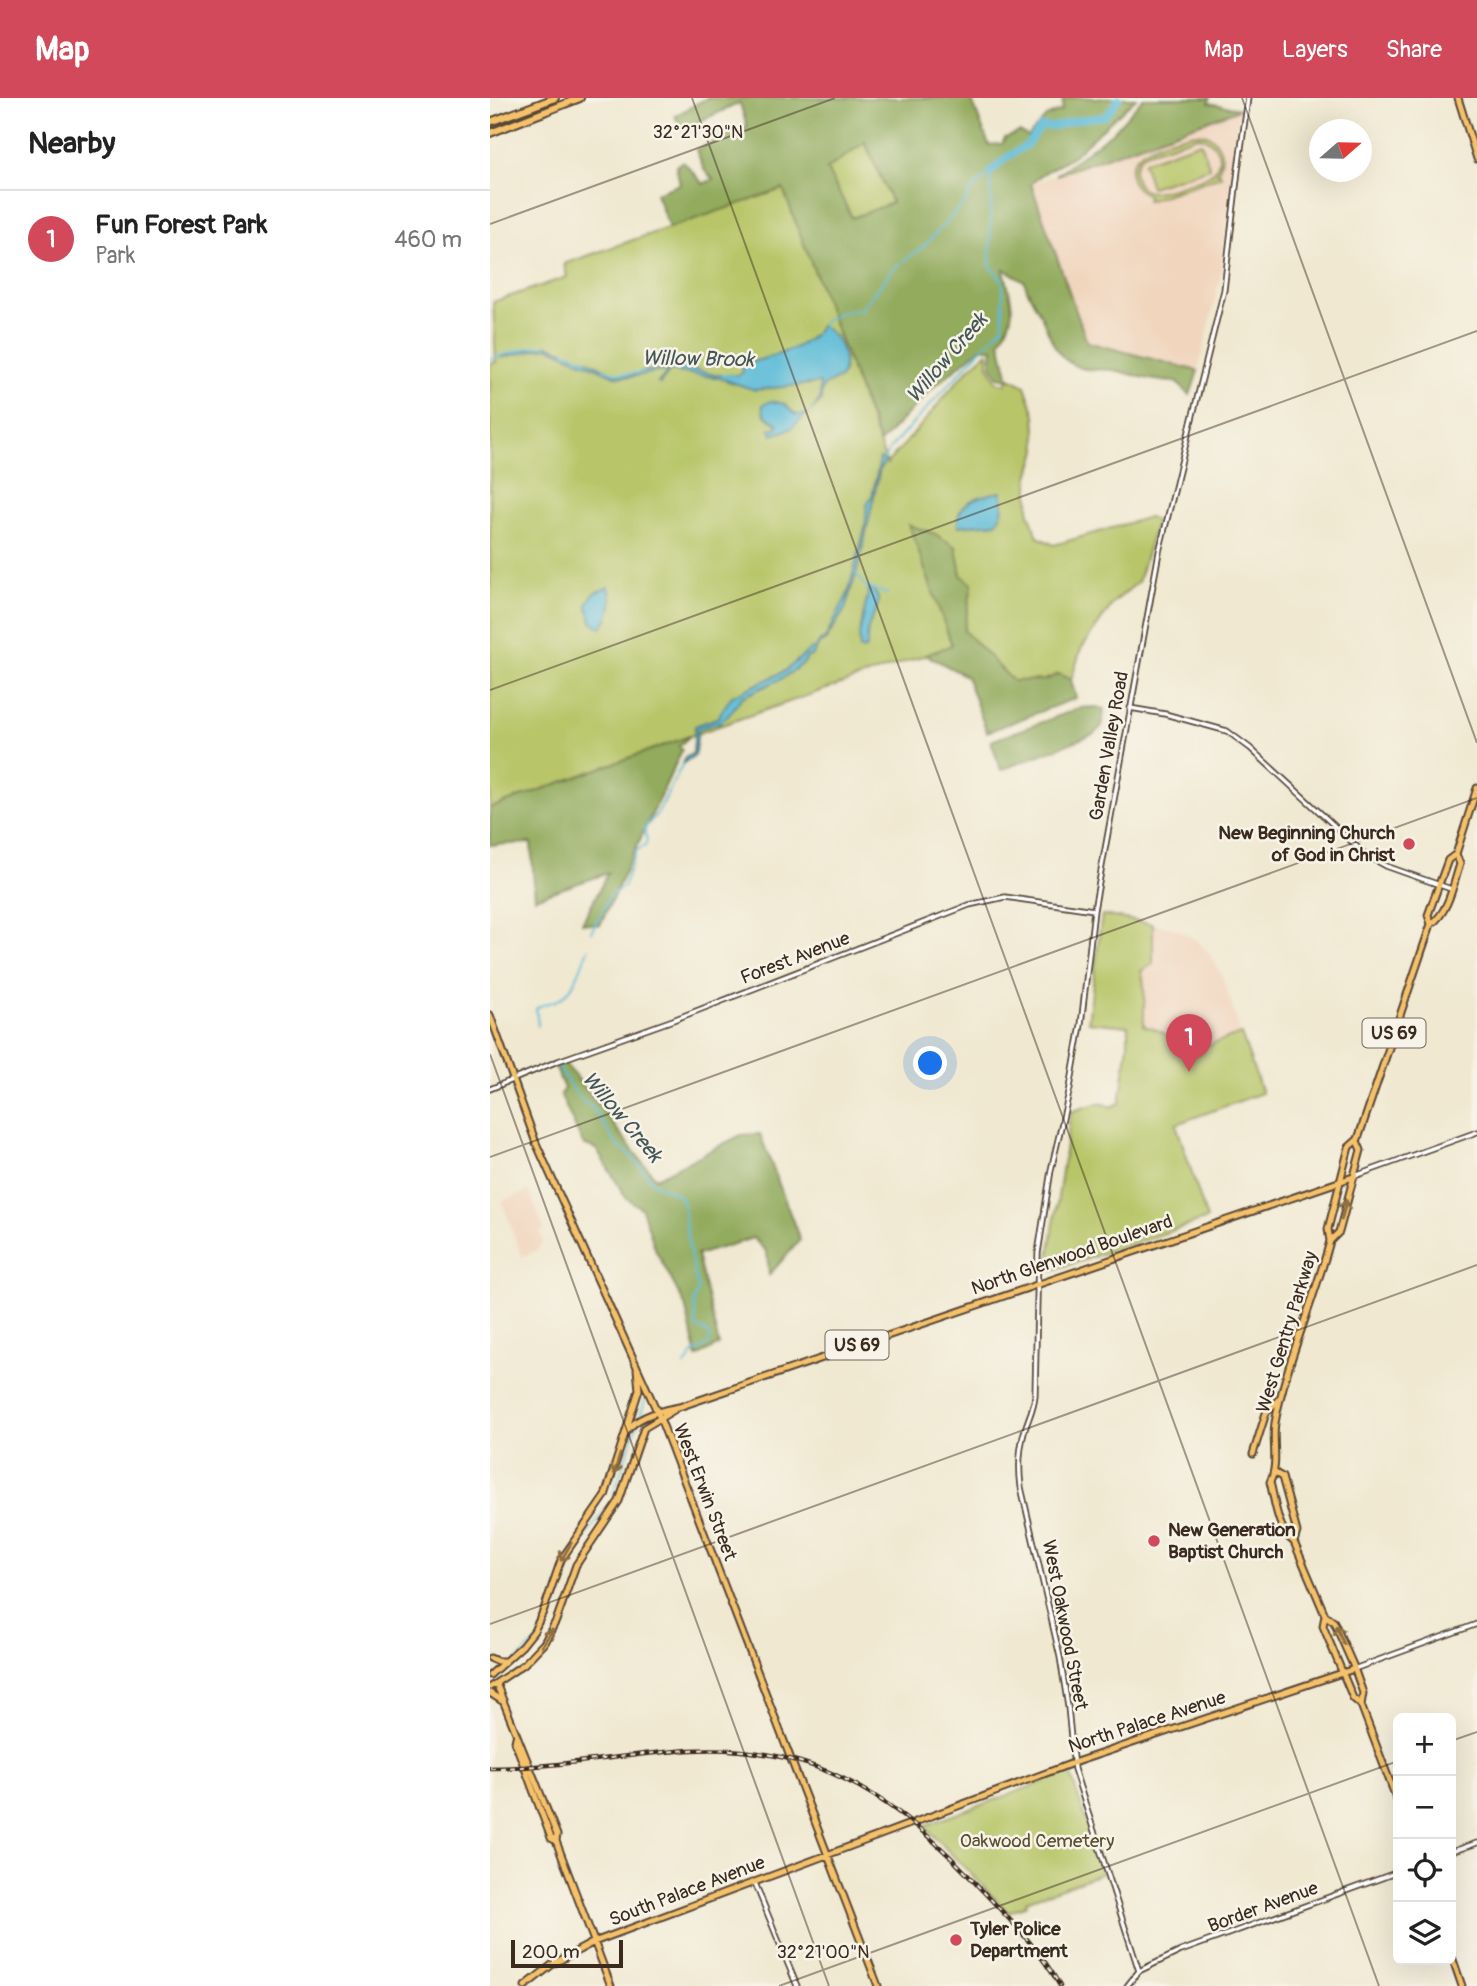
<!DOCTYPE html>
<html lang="en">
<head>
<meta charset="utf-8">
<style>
  :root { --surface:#fff; --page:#f6f6f6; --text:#222; --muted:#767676; --line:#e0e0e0; --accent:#d1495b }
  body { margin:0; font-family:Pangolin,sans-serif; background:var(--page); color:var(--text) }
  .controls { position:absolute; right:21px; bottom:21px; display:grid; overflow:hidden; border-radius:10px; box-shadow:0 7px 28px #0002 }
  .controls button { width:63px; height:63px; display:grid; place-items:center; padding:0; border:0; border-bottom:2px solid var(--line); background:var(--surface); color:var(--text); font:35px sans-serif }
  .compass { position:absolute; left:819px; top:21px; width:63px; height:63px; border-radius:50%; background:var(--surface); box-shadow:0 7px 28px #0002; rotate:70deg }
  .scale { position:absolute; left:21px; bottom:18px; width:112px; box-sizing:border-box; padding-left:7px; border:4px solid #3b2a1e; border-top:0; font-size:19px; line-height:24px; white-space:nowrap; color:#3b2a1e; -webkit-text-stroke:5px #f7f3e8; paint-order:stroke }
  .you { position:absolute; left:441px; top:966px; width:24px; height:24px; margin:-18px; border:5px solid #fff; border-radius:50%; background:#1a73e8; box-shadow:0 0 0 10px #1a73e833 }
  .badge { display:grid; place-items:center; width:46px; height:46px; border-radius:50%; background:var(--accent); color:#fff; font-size:23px; font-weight:700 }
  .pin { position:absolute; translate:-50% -58px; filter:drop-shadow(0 2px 4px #0008) }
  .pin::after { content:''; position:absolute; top:37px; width:24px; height:21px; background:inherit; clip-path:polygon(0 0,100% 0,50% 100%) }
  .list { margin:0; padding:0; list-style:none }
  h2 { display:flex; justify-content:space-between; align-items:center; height:91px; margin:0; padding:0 28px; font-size:30px }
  h2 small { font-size:23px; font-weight:400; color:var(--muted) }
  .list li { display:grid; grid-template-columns:46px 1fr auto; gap:21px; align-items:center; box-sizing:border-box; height:98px; padding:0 28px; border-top:2px solid var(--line) }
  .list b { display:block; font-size:26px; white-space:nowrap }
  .list p { margin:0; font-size:23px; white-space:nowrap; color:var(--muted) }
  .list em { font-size:23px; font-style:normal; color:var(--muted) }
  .icon { flex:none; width:38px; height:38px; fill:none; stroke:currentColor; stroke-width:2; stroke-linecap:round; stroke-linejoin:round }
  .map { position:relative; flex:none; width:987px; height:1888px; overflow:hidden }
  header { display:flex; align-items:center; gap:42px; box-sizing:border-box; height:98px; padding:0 35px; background:var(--accent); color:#fff }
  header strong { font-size:33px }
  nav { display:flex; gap:38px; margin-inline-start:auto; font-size:24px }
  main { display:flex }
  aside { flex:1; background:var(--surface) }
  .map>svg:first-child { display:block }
  .built { fill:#f1d5bd }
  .green { fill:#b8c669; stroke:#7a7844; stroke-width:2; fill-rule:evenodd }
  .forest { fill:#92ab5d; stroke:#666a3e; stroke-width:2; fill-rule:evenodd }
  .water { fill:#58bad7; stroke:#4a727a; stroke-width:2 }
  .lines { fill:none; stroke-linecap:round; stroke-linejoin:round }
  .stream { stroke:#58bad7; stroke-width:2 }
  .river { stroke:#58bad7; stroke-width:7 }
  .minor-casing { stroke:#564639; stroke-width:7 }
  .major-casing { stroke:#564639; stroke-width:9 }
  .highway-casing { stroke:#564639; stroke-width:10 }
  .minor { stroke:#fff; stroke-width:3.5 }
  .major { stroke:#f5c16b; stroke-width:5 }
  .highway { stroke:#f5c16b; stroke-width:6 }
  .rail-casing { stroke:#3b2a1e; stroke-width:4.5 }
  .rail { stroke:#f7f3e8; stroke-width:2; stroke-dasharray:5; stroke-linecap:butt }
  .oneway { stroke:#8f6e41 }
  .ticks { fill:none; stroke:#3b2a1e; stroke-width:2; stroke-opacity:0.45 }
  .poi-dot { fill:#d1495b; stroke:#f7f3e8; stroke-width:2.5 }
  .labels { text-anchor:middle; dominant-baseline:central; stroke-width:5; stroke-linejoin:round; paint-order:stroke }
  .shield { fill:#f7f3e8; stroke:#73665b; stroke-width:2 }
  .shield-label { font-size:18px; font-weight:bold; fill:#3b2a1e }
  .street-label { font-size:19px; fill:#3b2a1e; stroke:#f7f3e8 }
  .poi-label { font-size:19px; font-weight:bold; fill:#3b2a1e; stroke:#f7f3e8; text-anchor:start }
  .park-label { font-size:19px; fill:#5a5131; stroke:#f7f3e8 }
  .water-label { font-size:21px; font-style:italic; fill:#445556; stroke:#f7f3e8 }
  .ticks-label { font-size:18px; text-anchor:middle; fill:#3b2a1e; stroke:#f7f3e8; stroke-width:5; stroke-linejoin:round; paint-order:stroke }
</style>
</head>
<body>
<header>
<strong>Map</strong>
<nav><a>Map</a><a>Layers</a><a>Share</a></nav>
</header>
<main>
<aside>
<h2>Nearby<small></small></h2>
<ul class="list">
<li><span class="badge">1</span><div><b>Fun Forest Park</b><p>Park</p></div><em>460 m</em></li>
</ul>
</aside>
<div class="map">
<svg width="987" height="1888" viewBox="0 0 987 1888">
  <rect width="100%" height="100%" fill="#f7f3e8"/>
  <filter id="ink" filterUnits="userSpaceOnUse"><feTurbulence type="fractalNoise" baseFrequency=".0143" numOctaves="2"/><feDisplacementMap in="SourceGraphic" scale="14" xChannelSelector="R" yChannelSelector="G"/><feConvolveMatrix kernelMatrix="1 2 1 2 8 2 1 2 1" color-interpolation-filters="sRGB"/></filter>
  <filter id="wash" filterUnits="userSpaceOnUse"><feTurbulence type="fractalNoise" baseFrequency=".00686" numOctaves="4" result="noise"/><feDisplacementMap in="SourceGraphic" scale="28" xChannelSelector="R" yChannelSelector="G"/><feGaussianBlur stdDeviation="1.57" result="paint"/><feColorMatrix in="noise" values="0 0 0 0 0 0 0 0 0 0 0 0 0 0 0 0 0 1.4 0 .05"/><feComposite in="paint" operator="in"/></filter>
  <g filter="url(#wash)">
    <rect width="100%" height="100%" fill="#f0e8d0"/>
    <path class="built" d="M750,11L730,181L708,273L597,244L541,86Z
      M663,826L687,831L706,842L719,855L732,878L751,936L702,953L692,949L676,935L654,928V886L651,873L663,866Z
      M39,1093L54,1132L50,1134L53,1144L46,1153L32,1159L12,1103Z"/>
    <path class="green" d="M705,35C728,35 738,56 727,75H730L731,78L657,103L658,97C649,93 642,88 641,77C637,49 684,40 705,35ZM708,38C725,41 737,61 722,75C716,81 705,83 696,86C676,92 647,106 644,72L649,60L658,54Z
      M375,44L402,105L362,120L337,71Z
      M711,44L720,70L661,89L653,64Z
      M293,90L397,366C404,355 410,352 418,342C445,313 467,278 498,254V267L507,284L516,286L518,279L535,288L545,317L547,352L539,379V415L548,439L564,447L659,419L666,424L648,484L624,504L591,551L581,582L569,576L555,582L523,584L474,533L482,486L471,477L466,449L420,428L462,548L200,638L0,710V265L6,264L3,204L77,179L74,166ZM510,394L506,425L469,428C465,405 491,397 510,394Z
      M612,817L663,826V866L651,873C657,890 653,909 654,928C679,932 684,948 702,953L751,936L772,995L686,1026L717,1121L563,1172L558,1165L581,1014C594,1010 609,1001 621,1009L630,1005L638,946V928L598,924Z
      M580,1674L613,1775L536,1803L537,1807L518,1814L434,1728Z"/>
    <path class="forest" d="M217,0H481L499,47L512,46L515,40L530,34L538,39L556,19L572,12L573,0H646L584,57L551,77L541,86L597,244L708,273L700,297L686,284C665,284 648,278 628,273C616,270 603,273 591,270C562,261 561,234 548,212C542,200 538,197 534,183L514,171C520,204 530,211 510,243L519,281L508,279L501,266L503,250H491L441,291L390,345L293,91L179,130L166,95L190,86L186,68L193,63L213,86L223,81L215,73L206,52L257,29L250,5L192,31L185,18ZM375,44L402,105L362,120L337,71Z
      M653,0H720L719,5L750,11L566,77L623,34Z
      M419,427L445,436L466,449L471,477L482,486L474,533L523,583L555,582L569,576L581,582L586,600L497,634L476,578L436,557L462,547Z
      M606,609L614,611L612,628L604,636L511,672L501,643L590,610Z
      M200,638L189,648L192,652L110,827L92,825L118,775L45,800L41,745L0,747V710Z
      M74,965C107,1001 133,1043 166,1080L251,1037L270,1036L310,1142L279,1177L277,1154L263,1140L207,1157L229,1247L207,1259L195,1207L166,1153L152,1111L136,1099L106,1051L93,1046L70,996L74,991L65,968Z"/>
    <path class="water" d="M331,227C334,230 340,233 343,237C352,248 359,267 350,280C335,288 332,282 331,303L321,313L330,301V285L265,292L229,280L180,273L170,286L168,285L179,272L140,279L125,278L58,249L10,260L23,254L58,247L97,262L127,277L139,278L154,273L182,270H198L225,277H248L253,274L252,270L255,266C281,258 317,252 331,227Z
      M280,303L295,306L305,317L317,316L300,331L283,337L280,332L287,329L288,326C280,320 271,319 273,307Z
      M390,361L396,363L390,371L369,467L355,511L336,542L329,546L323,557L316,560L315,564L293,580L252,599L238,618L230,624L208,631L205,657L192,666L195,660L203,655L205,628L227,620L242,598L295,573L321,551H325L330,543L335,541L358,495L375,430L377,406L382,398Z
      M511,394C514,406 514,415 506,425L468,428C465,404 490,397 511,394Z
      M118,489C125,501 120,520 111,530L102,524L97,506L104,495Z
      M379,490C399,502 381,516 378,531C377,537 377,544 377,549L374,552L370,551L369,538Z"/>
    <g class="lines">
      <path class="stream" d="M332,229L334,223L349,215L371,211L404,170L433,149L477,102L480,93L501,74
        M75,254L96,262
        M0,261L37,250L56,247
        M113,271C127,277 140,277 155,274
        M233,277L244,278
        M393,362L402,348L513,228V183L500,167L501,75
        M366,475L376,489L398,496
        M101,834L121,797L133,789L147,752L155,748L157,742L154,731L169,713L192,667
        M48,928L46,911C53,904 63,906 71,900C85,891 92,866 98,851
        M67,968L91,1002L102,1009L127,1047L139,1056L165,1086L189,1097L193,1106L199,1150L208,1191L204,1204L206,1229L216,1234L220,1240L218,1247L203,1256L195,1268
        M150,1319L155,1302
        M123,1397L147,1326
        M66,1499L80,1461L119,1406
        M50,1538L64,1507
        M13,1576L45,1545"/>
      <path class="river" d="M501,74L516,60L537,47L552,28C564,32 575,24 587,22C597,20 606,20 616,18L629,0"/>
    </g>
  </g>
  <g filter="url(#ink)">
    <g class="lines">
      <g class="minor-casing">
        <path id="minor" d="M640,610L675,616L737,633L760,650L876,757L896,768L961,791
          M0,991L68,963L183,922L479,807L515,799L604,812
          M865,1078L987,1034
          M864,1571L987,1526
          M961,1754L987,1745
          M265,1785L307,1888
          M649,1873L584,1671L578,1609L570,1559L531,1389C529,1373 529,1355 533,1339C536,1324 544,1312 545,1297L548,1155L561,1072L580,990L591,927L604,812L669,454L734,192L748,72L758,0
          M637,1888L649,1873L691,1853L908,1774"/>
      </g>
      <g class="major-casing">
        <path id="major" d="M968,0L987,61
          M941,826C958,816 964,784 970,766L966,756
          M0,917L46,1045L170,1320L388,1888
          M840,1143L849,1134L871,1052L867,1043
          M137,1333C147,1318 172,1312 189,1309L863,1079
          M763,1356L776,1315L788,1302
          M785,1375L792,1379L807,1434L804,1444
          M835,1517L833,1528L863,1600L871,1607
          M0,1560L7,1563H14
          M0,1577L32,1548L44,1533L53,1514L71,1462L115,1398L149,1292L147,1271
          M6,1585L67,1737L66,1743L121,1888
          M0,1589L34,1566L54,1545L66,1523L86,1467L129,1403L154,1330L184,1312
          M0,1595L12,1603
          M26,1639L25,1644L61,1740L66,1743
          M908,1705L871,1607L873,1595L863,1567L844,1524L835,1517L804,1444C787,1432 785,1403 780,1384C789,1367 782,1344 785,1325C796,1263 824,1204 840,1143L838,1131L859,1049L868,1041L941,826L938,817L958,762L966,756L987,690
          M961,1856L972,1888
          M35,1888L63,1866L104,1844L583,1665L864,1571"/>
      </g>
      <g class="highway-casing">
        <path id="highway" d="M0,24L65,0
          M0,35L90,0"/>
      </g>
      <use href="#minor" class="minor"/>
      <use href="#major" class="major"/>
      <use href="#highway" class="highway"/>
      <g class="rail-casing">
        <path id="rail" d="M0,1670C67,1670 133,1656 200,1652C317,1646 397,1692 475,1774C508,1810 546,1845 570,1888"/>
      </g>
      <use href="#rail" class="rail"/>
    </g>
    <defs><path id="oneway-shaft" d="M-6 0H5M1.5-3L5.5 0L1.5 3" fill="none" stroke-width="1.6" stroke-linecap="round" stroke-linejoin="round" transform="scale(1.75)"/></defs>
    <g class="oneway">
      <use href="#oneway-shaft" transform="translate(854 1112) rotate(-75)"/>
      <use href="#oneway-shaft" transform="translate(127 1366) rotate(108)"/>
      <use href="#oneway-shaft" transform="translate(76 1454) rotate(120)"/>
      <use href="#oneway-shaft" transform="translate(850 1537) rotate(-113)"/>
      <use href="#oneway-shaft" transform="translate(57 1540) rotate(-57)"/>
    </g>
  </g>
  <path class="ticks" d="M202,0L889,1888M752,0L987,645M0,126L345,0M0,592L987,233M0,956L339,1888M0,1059L987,700M0,1526L987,1167M961,1643L987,1634M289,1888L908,1663"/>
  <g class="poi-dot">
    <circle cx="919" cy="746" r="7"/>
    <circle cx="664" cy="1443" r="7"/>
    <circle cx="466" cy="1842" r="7"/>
  </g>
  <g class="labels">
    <g class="shield">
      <rect x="872.5" y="920.5" width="63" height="29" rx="5"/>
      <rect x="335.5" y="1232.5" width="63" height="29" rx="5"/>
    </g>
    <g class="shield-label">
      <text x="904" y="935">US 69</text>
      <text x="367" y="1247">US 69</text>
    </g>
    <g class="street-label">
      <text transform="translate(619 648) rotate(-80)">Garden Valley Road</text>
      <text transform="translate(305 860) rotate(-21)">Forest Avenue</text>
      <text transform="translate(582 1157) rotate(-19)">North Glenwood Boulevard</text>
      <text transform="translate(797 1234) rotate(-73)">West Gentry Parkway</text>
      <text transform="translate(215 1394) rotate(69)">West Erwin Street</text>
      <text transform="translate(575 1527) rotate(79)">West Oakwood Street</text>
      <text transform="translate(657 1624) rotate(-18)">North Palace Avenue</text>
      <text transform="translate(197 1793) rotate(-21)">South Palace Avenue</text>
      <text transform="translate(773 1809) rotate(-20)">Border Avenue</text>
    </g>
    <g class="poi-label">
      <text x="905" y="735" text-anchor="end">New Beginning Church<tspan x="905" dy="22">of God in Christ</tspan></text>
      <text x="678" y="1432">New Generation<tspan x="678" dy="22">Baptist Church</tspan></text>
      <text x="480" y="1831">Tyler Police<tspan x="480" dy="22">Department</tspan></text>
    </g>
    <g class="park-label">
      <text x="547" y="1743">Oakwood Cemetery</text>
    </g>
    <g class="water-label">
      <text transform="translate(457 260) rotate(-49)">Willow Creek</text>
      <text transform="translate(208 261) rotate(1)">Willow Brook</text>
      <text transform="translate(132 1019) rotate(50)">Willow Creek</text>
    </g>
  </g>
  <g class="ticks-label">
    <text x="208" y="40">32°21'30"N</text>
    <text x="333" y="1860">32°21'00"N</text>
  </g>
</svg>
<div class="controls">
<button>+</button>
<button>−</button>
<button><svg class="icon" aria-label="locate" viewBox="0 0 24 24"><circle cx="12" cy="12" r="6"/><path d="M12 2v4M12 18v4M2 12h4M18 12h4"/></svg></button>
<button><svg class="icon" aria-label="layers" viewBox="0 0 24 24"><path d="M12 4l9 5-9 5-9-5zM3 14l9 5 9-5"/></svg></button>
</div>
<svg class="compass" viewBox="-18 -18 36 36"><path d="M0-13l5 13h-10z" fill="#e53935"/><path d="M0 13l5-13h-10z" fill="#767676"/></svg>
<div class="scale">200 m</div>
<div class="you"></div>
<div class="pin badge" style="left:699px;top:974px">1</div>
</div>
</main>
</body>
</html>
